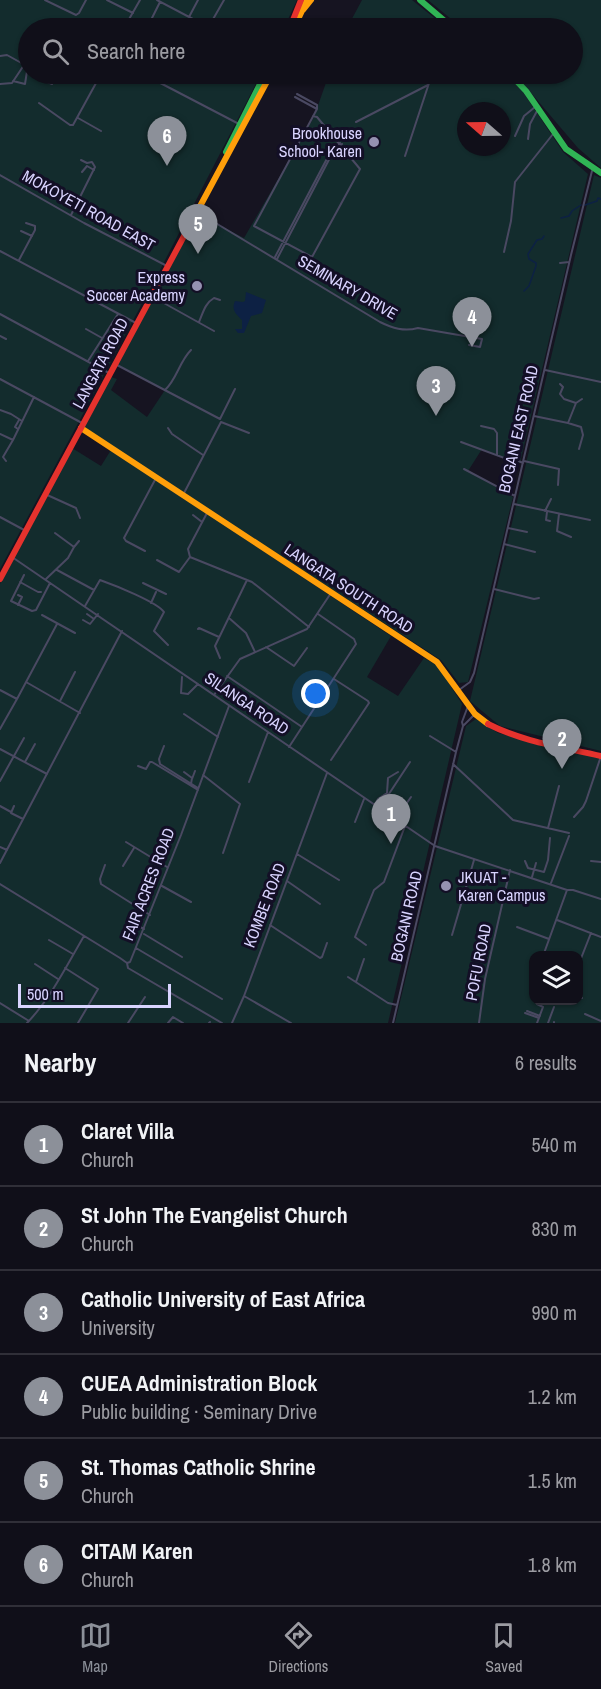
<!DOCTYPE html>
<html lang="en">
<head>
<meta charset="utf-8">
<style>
  :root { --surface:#100f19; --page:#1e1d26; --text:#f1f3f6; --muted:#9c9ca2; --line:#302f38; --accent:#8c9099 }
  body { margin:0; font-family:"Archivo Narrow",sans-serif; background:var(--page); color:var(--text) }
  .controls { position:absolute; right:18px; bottom:18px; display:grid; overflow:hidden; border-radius:12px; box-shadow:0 2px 4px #0004 }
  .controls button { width:54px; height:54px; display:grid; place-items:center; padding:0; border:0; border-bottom:2px solid var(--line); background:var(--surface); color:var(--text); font:30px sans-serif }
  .compass { position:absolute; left:457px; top:102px; width:54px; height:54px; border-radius:50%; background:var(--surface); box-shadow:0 2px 4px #0004; rotate:290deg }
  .scale { position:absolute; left:18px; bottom:15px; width:153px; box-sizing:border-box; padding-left:6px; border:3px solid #d9d4ff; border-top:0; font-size:16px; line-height:21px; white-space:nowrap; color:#d9d4ff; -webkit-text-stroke:4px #130f26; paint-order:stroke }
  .you { position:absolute; left:316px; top:694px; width:21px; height:21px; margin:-15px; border:4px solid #fff; border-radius:50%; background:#1a73e8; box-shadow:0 0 0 9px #1a73e833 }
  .badge { display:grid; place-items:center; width:39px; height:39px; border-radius:50%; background:var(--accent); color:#fff; font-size:20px; font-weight:700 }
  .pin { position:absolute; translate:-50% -50px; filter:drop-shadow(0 2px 3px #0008) }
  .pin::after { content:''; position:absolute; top:32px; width:21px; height:18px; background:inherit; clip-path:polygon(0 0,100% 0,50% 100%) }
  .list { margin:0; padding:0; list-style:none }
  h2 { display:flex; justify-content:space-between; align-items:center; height:78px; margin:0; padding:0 24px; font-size:26px }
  h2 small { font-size:20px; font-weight:400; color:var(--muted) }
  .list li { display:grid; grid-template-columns:39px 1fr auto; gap:18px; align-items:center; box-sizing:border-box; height:84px; padding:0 24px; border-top:2px solid var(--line) }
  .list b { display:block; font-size:22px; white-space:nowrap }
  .list p { margin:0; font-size:20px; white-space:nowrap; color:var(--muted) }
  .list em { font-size:20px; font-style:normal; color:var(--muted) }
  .icon { flex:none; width:33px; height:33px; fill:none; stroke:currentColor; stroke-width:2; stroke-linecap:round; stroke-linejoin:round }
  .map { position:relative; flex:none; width:601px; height:1023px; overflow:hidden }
  .search { position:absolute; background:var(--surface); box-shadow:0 2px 4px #0004; left:18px; right:18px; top:18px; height:66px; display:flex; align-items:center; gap:15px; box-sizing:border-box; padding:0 21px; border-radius:33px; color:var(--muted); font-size:22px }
  .sheet { height:582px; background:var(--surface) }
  nav { display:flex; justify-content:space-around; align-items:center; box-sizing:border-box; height:84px; border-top:2px solid var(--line); background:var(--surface); font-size:16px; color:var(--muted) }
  nav a { display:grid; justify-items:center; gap:3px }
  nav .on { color:var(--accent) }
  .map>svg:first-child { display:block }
  .green { fill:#132c2d; fill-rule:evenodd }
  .water { fill:#0d2144 }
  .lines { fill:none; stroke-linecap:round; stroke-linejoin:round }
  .stream { stroke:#0d2144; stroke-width:1.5 }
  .street { stroke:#4a4962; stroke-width:2 }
  .fast { stroke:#30b455; stroke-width:6 }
  .slow { stroke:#ff9f0a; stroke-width:6 }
  .jam { stroke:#e5322d; stroke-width:6 }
  .poi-dot { fill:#9591b1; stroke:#130f26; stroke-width:2 }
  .labels { text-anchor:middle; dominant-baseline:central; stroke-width:6; stroke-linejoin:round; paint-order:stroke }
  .poi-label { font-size:16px; fill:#d9d4ff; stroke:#130f26; text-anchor:end }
  .street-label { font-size:16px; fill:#d9d4ff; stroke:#130f26 }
</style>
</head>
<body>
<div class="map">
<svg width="601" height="1023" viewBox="0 0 601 1023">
  <rect width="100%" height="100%" fill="#161421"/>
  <path class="green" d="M0,0H297L284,28H28V74H261L160,270L0,569Z
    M362,0H412L447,28H347Z
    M428,0H601V168L578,148L515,74H572V28H462Z
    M329,74H506L515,80L563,152L588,174L520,463L482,449L468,471L513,497L468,682L459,683L441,660L82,427L108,376L117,379L111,390L147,417L165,390L116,364L198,214L244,238L314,117ZM466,111H502V147H466Z
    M594,175L601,178V751L500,726L470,701Z
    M72,448L101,466L111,450L391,636L367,677L398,696L424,658L438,666L462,704L388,1023H0V584Z
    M476,719L498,733L601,758V1023H395L466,726ZM534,956H578V1000H534Z"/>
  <path class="water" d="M246,292L266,300L262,313L251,316L244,333H238L235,329H242V320C236,314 231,310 235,301L243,302L245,301Z"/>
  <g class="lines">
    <path class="stream" d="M585,205L597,201L598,198L601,199
      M561,218L569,216L572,211L581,205
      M524,291L529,286L536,266V263L529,259L528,254L537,240L542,239L544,236"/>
    <path class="street" d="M45,0L76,15L79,13L86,0
      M107,0L133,13
      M157,0L210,28
      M189,17L198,0
      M55,28H60
      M124,28L140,0
      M147,28L160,2
      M208,28L224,0
      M0,56L7,55L25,65
      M30,74L52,84
      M143,74L239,124
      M13,81L25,84L28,65
      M176,83L182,74
      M0,84L12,83L24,65
      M297,94L317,105V109L254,226L312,257L360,169L317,117L313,116
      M295,97L317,109
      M39,103L70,125H73L101,74
      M78,118L101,131
      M356,122L428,85
      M515,136L524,116L535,107
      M528,139L530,124L537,111
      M405,156L432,74
      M82,172L87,166L94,170
      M0,175L84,223L167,266
      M199,213L380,322C392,328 404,332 418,328L482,339L480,347L469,345
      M71,215L95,167L92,162L87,163L81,160
      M21,231L32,236
      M0,251L136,323
      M504,252L511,221L515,182L553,134
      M275,257L331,151L340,143
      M277,259L333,152L342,144
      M19,260L35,230V226L26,223
      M560,263L569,262
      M153,297L214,331
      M0,314L109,373
      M199,322C203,313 205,303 214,298L220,300
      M86,329L102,338
      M0,336L6,339
      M88,361L118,314
      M117,365L220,419L235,389
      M545,370L601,382
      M0,379L82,423
      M165,390C177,379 179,362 191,350
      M576,403L582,399
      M0,410L11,414L22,421
      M534,416L568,423L576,403L564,399L560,394L563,387L560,384
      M568,423L581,427L583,435L579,449
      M481,426L494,429L497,433V455
      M168,428L172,434L203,455
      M18,429L15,427L19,420
      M0,434L13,440L34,397
      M461,442L510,460L514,459L523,463
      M6,461L3,457L13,440
      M524,461L559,469L558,485
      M464,469L515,496
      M45,494L76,508L80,518
      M183,495L221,422L249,433
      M514,504L590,520
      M545,511L551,499
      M547,512L546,520L550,521
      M207,513L188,549L190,557L252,582L309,627
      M559,514L557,531L571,537
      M193,515L202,522
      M0,517L26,531
      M508,528L527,532
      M55,533L74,547
      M504,544L535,552
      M145,551L126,541L124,538L156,478
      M12,557L435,846L567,890H573L601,899
      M157,560L179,572L190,557
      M57,570L94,590
      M24,575L11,601L32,611L36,610L50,583
      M46,579L68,558L74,547L79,541
      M20,582L38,592H41
      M143,583L166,594
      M494,589L534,599L539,598
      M18,595L22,597L18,605
      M151,603L156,592
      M85,606L100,580C114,585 157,602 164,612L154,631L168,645
      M87,614L94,619
      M42,615L75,633
      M229,618L246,633L255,652
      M83,620L90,624L98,614
      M198,629L199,628L219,637
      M266,647L294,666L307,648
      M220,658L215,646L247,580
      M227,676L302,727
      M182,677L181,693L188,694L198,684
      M26,682L80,713
      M0,690L17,699L57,624
      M459,690L470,682L474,673L571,255L592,171
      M214,695L240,659L307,629L331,593
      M60,701L75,672
      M184,714L218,737
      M463,726L462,722L468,706
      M0,729L17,699
      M430,736L456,752
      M164,746L159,759L160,764L198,788
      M289,747L356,644L354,639L318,614
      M0,749L47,774
      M331,760L369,703L368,701L334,679
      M25,762L35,744
      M453,764L513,820L569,833
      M138,766L146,769L150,762H152L198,790
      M184,772L192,778L191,784
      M203,775L240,804L223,853
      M192,779L195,771
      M0,781L24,738
      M249,782L268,732
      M0,806L11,812
      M14,806L11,813L23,819
      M374,806L378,799L387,793L388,778L398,772
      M379,809L410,762
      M574,817L583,807L586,801L601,756
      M395,820L411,797
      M355,822L364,799
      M548,828L559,786
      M126,842L167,867
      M0,847L7,850
      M297,854L339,880
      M525,861L528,868L544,872L548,860L550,838
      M591,861L601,862
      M0,863L122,631
      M105,865L100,879L101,884L150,915
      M123,866L134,848
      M532,877L536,863
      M287,881L320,904
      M551,883L569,836
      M0,884L120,958L127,963L130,962L181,835L229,706
      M162,886L191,902
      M557,920L601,937
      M270,925L320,958L322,957L327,943
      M138,926L144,929
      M517,927L549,939
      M144,934L182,957
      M452,935L474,860
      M49,940L73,954
      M366,945L355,937L374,890L384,882L405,826
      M136,948L222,999
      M543,956L567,890
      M127,963L128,968L222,1023
      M35,964L58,979
      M578,966L591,933
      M65,968L98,989L78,1023
      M348,977L388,1003L397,1005
      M578,979L580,980
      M356,982L364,959
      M578,997L582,998
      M0,1003L29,1021
      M537,1004L543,1007L537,1023
      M527,1011L540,1016
      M525,1013L539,1018
      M585,1014L601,1021
      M27,1023C51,998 67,965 84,936
      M128,1023L145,997
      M168,1023L173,1017L183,1023
      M209,1023L210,1022
      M232,1023L244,996
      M291,1023L244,996L327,773
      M393,1023L456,752L463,726L474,715
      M479,1023L485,979L510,870
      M548,1023L554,1007
      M554,1023V1022"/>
    <path class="fast" d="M420,0L453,28
      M510,74L526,91L566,149L601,173
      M226,152L265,74"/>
    <path class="slow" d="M303,10L311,0
      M294,28L307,0
      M198,210L271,74
      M81,428L437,662L475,714L488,724"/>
    <path class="jam" d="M293,20L301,0
      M288,28L294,18
      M0,579L198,210
      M488,724C523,742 562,747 601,756"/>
  </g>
  <g class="poi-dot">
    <circle cx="374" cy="142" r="6"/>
    <circle cx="197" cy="286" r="6"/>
    <circle cx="446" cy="886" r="6"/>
  </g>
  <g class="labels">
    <g class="poi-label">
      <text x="362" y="133">Brookhouse<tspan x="362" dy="18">School- Karen</tspan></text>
      <text x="185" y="277">Express<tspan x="185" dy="18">Soccer Academy</tspan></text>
      <text x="458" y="877" text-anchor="start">JKUAT -<tspan x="458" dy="18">Karen Campus</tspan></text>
    </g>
    <g class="street-label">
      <text transform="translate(89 210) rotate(29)">MOKOYETI ROAD EAST</text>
      <text transform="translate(348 287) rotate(30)">SEMINARY DRIVE</text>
      <text transform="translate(100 363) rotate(-62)">LANGATA ROAD</text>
      <text transform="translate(518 429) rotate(-77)">BOGANI EAST ROAD</text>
      <text transform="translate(349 588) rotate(33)">LANGATA SOUTH ROAD</text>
      <text transform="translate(247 703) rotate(34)">SILANGA ROAD</text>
      <text transform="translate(148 884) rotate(-69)">FAIR ACRES ROAD</text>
      <text transform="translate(264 905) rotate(-69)">KOMBE ROAD</text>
      <text transform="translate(406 916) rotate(-77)">BOGANI ROAD</text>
      <text transform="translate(478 962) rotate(-79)">POFU ROAD</text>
    </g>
  </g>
</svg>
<div class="controls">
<button><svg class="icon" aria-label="layers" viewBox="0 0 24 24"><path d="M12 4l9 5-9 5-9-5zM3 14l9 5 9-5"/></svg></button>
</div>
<svg class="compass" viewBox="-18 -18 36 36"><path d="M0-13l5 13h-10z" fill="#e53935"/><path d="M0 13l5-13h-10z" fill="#9c9ca2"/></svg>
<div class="scale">500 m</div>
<div class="you"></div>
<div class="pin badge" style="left:391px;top:844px">1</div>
<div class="pin badge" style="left:562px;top:769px">2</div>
<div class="pin badge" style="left:436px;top:416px">3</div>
<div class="pin badge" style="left:472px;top:347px">4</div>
<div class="pin badge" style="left:198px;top:254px">5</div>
<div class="pin badge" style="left:167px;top:166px">6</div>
<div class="search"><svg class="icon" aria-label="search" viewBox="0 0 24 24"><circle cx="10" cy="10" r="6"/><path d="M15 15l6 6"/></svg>Search here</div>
</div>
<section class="sheet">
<h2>Nearby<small>6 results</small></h2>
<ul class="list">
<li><span class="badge">1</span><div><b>Claret Villa</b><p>Church</p></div><em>540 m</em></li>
<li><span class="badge">2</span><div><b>St John The Evangelist Church</b><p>Church</p></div><em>830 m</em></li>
<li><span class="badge">3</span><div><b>Catholic University of East Africa</b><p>University</p></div><em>990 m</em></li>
<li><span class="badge">4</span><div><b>CUEA Administration Block</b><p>Public building · Seminary Drive</p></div><em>1.2 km</em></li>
<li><span class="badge">5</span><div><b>St. Thomas Catholic Shrine</b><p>Church</p></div><em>1.5 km</em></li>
<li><span class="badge">6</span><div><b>CITAM Karen</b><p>Church</p></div><em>1.8 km</em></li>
</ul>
</section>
<nav>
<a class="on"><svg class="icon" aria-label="map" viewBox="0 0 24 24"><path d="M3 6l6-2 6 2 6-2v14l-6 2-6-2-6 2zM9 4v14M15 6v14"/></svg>Map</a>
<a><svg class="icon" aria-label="directions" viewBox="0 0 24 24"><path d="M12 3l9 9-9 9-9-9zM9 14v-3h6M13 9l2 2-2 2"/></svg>Directions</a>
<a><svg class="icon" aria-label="saved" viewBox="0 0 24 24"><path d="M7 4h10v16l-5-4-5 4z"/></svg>Saved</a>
</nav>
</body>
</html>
